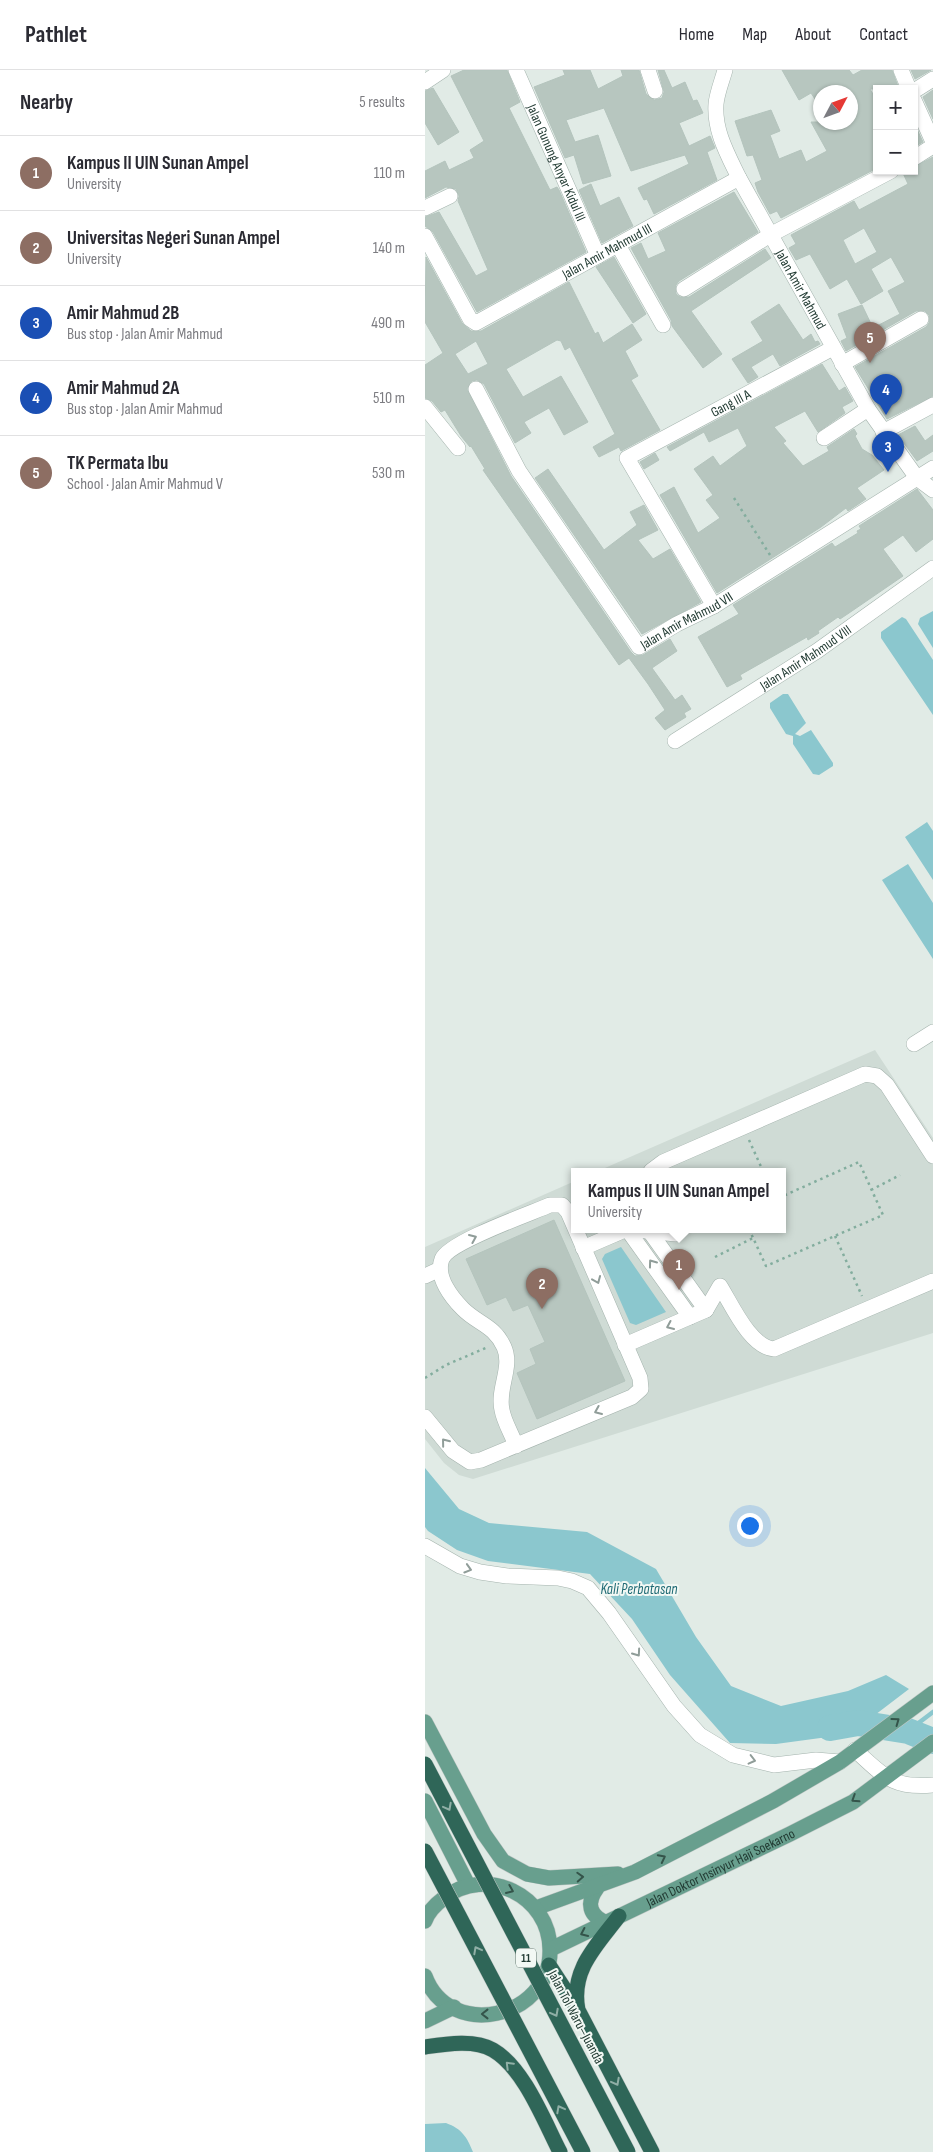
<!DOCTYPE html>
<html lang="en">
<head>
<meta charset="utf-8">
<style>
  :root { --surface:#fff; --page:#f2f2f3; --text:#2b2b33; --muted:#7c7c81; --line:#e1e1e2; --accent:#824f47 }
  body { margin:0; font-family:"Sofia Sans Condensed",sans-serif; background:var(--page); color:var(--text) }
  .controls { position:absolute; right:15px; top:15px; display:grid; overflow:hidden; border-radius:0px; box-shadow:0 1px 4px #0004 }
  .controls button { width:45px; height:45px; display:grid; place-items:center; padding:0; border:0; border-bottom:1px solid var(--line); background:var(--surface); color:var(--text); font:25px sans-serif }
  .compass { position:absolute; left:388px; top:15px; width:45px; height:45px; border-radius:50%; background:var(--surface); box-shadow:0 1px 4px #0004; rotate:49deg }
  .you { position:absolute; left:324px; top:1455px; width:18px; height:18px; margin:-12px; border:4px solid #fff; border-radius:50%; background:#1a73e8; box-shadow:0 0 0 8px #1a73e833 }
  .badge { display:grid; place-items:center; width:32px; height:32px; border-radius:50%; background:var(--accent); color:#fff; font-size:16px; font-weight:700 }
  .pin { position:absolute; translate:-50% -41px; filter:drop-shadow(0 1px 2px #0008) }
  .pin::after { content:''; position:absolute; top:26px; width:18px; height:15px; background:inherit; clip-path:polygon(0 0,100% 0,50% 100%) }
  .popup { position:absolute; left:146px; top:1098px; width:215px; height:65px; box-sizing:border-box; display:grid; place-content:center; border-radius:0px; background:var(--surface); filter:drop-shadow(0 1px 4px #0005); font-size:16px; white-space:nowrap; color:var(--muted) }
  .popup b { font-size:19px; color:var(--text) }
  .popup::after { content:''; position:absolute; left:50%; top:100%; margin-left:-10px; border:10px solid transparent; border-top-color:var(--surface) }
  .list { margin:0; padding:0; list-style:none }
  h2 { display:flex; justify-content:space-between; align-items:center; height:65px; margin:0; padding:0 20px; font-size:21px }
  h2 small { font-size:16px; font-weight:400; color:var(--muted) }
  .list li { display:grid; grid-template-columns:32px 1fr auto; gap:15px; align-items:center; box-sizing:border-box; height:75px; padding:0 20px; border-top:1px solid var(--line) }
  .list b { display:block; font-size:19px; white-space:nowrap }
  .list p { margin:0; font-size:16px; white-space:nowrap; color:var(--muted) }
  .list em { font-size:16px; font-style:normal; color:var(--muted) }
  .map { position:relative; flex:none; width:508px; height:2082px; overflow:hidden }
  header { display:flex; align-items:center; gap:30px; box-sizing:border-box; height:70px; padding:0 25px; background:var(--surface); border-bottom:1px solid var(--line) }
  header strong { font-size:24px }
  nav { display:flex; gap:28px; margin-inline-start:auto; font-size:18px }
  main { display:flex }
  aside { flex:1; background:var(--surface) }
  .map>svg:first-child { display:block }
  .built { fill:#cfdbd5 }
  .water { fill:#8bc7ce }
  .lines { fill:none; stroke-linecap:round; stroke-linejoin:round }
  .stream { stroke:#8bc7ce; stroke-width:4.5 }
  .river { stroke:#8bc7ce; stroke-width:26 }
  .building { fill:#b7c6bf; stroke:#b4c4bd; fill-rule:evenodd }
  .minor-casing { stroke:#a4b3ad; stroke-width:16 }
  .major-casing { stroke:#c1c8c6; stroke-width:16 }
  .highway-casing { stroke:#c1c8c6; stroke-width:16 }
  .path { stroke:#83ad9e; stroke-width:2.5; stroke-dasharray:2.5 4; stroke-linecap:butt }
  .minor { stroke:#fff; stroke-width:15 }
  .major { stroke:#689f8e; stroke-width:15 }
  .highway { stroke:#2f6658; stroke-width:15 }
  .highway-bridge-casing { stroke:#c1c8c6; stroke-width:16; stroke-linecap:butt }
  .highway-bridge { stroke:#2f6658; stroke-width:15 }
  .oneway { stroke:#909d99 }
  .oneway2 { stroke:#34544a }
  .oneway3 { stroke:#90afa6 }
  .labels { text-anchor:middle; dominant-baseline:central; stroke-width:4; stroke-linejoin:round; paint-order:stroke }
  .shield { fill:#f2f8f4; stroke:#60746d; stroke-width:1 }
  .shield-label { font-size:12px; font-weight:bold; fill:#223b33 }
  .street-label { font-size:14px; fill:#223b33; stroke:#f2f8f4 }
  .water-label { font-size:15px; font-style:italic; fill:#1f6a74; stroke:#f2f8f4 }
</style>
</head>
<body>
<header>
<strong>Pathlet</strong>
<nav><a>Home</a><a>Map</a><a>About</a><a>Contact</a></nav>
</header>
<main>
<aside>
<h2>Nearby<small>5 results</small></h2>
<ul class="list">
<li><span class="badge" style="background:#8d6e63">1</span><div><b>Kampus II UIN Sunan Ampel</b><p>University</p></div><em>110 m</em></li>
<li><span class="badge" style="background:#8d6e63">2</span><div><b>Universitas Negeri Sunan Ampel</b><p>University</p></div><em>140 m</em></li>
<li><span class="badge" style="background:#1a4fb4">3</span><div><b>Amir Mahmud 2B</b><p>Bus stop · Jalan Amir Mahmud</p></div><em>490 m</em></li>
<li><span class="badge" style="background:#1a4fb4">4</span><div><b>Amir Mahmud 2A</b><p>Bus stop · Jalan Amir Mahmud</p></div><em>510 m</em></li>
<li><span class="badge" style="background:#8d6e63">5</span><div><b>TK Permata Ibu</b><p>School · Jalan Amir Mahmud V</p></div><em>530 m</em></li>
</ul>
</aside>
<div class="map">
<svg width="508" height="2082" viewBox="0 0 508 2082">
  <rect width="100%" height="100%" fill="#e1ebe6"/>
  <path class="built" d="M450,980L508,1068V1263L48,1409L34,1405L19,1393L0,1369V1177L150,1111V1159H358V1101H173Z"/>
  <path class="water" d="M508,541V578L493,554L495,548Z
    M477,547L481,549L508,590V645L456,568V562Z
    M358,624H363L381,653L370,664L375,666L386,660L408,693V696L394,705L388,704L368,674V666L361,664L345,638V633Z
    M502,752L508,761V810L480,767Z
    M483,794L508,833V889L457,810Z
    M196,1177L241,1242L211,1255L205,1253L177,1189L180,1184Z
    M0,1398L34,1439L64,1453L162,1462L231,1499L271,1567L306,1616L356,1636L423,1621L461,1605L484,1619L425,1664L351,1674L305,1673L245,1605L207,1549L165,1504L63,1491L32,1480L3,1461L0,1457Z
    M21,2053C37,2059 42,2067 48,2082H0V2054Z"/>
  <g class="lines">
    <path class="stream" d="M483,1661L508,1642"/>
    <path class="river" d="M405,1658L433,1653L483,1661L508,1671"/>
  </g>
  <path class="building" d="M39,0H82L95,32L84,38L125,120L132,117L134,120L161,182L52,242L8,162L0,156V147L14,142L51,206L63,200L33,131L34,126L31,119L21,117L0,128V101L20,91L24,100L49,88L45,80L59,71L26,6Z
    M138,0H165L173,19L198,6L196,0H214L221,24L229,30L237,28L239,22L233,0H239L247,18L260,12L268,31L272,30L278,43L254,53L264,76L285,66L290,78L282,82L292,110L229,144L222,129L219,130L213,118L264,94L260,85L206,101L179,38L141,50L150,72L173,65L186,106L158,114L149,85L140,88L109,17L140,5Z
    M357,0H424L428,5L437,0H467L474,19H445L452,31V98L356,148L352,141L345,144L333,122L330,113L337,110L328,85L322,86L310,51L346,40L355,61L345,65L354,89L376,80L381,92L402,81L386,52H426V22H396V38L386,23L374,30Z
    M486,0H506L490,9Z
    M8,18L34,62L13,75L0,53V21Z
    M508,20V49L498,27Z
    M489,53L498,72L489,77Z
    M508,87V326L462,349L430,297L501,257L504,253V245L500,241H491L421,281L416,271L422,268L413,244L437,235L448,258L475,244L463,221L480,212L466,187L446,199L458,221L436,234L422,209L405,219L385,184L371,190L364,178L371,174L366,165L429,131L434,140L483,114L477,101H489V97ZM439,158L452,182L430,194L418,170Z
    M166,114L175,136L194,127L208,156L177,173L154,120Z
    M309,122L333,162L254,211L251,215V224L255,227H264L340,179L346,188L266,241L297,284L278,298L247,256L246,250L206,178L216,173L223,189L241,181L233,163Z
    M1,187L37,253L46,261H56L144,212L170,264L173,262L178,273L207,254L217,270L200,281L213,306L206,310L235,360L196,381L194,377L174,387L168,377L190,364L145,277L140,280L136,271L132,270L81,299L98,327L136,306L163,352L139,365L124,338L99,352L106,363L90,373L59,314L52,310L47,311L42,319L86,406L206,582L210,586L218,585L245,569L252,581L227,598L250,630L257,625L266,639L259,643L261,647L240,660L230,648L240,640L223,614L204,588L194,595L58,400L60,399L46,376L45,377L36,366L20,340L16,342L7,331L0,328V295L18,283L0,252ZM51,271L63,294L43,304L30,284Z
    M189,187L221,244L208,253L171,197Z
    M354,234L378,270L386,264L390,272L393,271L395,274L355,296L348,284L326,297L333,307L323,313L307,289L338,271L326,252Z
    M397,294L414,321L420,317L428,331L417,337L420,343L393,362L380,341L349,357L361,371L358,373L378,396L404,381L402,377L429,359L432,364L430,366L437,379L447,385L459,400L432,418L441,429L423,441L421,438L396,457L292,523L235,425L249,417L273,463L295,448L281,430L288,425L269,399L288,386L295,396L322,376L313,358L284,372L279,362L245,381L242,377Z
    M490,356L500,371L508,365V381L492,391L473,365Z
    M230,383L234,390L219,399L215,392Z
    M123,399L179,480L212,455L205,442L219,435L233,460L213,470L228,489L245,479L276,532L217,564L110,408Z
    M492,419L508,440V469L491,482L478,465L458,479L478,506L424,543L415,549L413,547L393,561L394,563L383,570L382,567L315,605L317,609L302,617L273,567L314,544L308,535L407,473L410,477L433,463L432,461L436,459L434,456Z
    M129,1150L200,1311L112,1349L92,1303L111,1294L105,1279L120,1272L103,1235L88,1241L81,1227L62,1235L41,1189Z"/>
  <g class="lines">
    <g class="minor-casing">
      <g id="minor">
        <path id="s1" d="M91,0L173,186"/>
        <path d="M223,0L230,21"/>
        <path id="s2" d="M300,0C297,11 292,23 291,34C289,61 303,85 314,108L443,339L492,408L508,420"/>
        <path d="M476,0L484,19"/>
        <path d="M0,12L18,0"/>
        <path d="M489,21L508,9"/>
        <path d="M489,30L508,72"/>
        <path d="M489,88L508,76"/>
        <path d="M0,138L25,126"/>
        <path id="s3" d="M0,166L45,249L51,253L314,108"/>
        <path d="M193,175L238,255"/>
        <path d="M259,219L345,165L466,101"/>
        <path d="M417,294L496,249"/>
        <path id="s4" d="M51,319L94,401L214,577L252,554L289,536L508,398"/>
        <path d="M0,337L33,378"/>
        <path d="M458,362L508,335"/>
        <path d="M399,368L443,339"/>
        <path id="s5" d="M289,536L202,388L408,278"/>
        <path id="s6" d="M250,671L392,581L508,498"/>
        <path d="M489,974L508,962"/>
        <path d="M226,1101L238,1092L440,1004L452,1006L462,1015L508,1086"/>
        <path d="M202,1159L265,1247"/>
        <path d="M225,1162L281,1240"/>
        <path d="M158,1178L202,1159L251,1164"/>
        <path d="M0,1206L15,1199"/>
        <path d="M200,1275L281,1240L295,1216C307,1235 325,1277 349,1279L508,1211"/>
        <path d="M0,1347L28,1381L45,1392L56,1390L207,1327L216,1319L215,1308L143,1142L137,1135H125C104,1144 24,1172 17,1189C10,1207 27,1228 38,1239C53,1254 69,1255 79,1277C88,1297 72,1319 77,1340C79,1352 87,1364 91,1376"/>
        <path d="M0,1476L35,1496L55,1502L82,1506L133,1508L147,1511L163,1518L184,1543L249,1636L275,1665L308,1685L349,1695L391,1690L415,1692"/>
        <path d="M430,1680C458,1705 467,1719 508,1715"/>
      </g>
    </g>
    <g class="major-casing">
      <g id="major">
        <path d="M0,1652L59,1764L78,1791L102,1804L124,1808L193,1804"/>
        <path d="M0,1731L43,1815"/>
        <path d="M172,1818C161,1833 164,1846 182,1853"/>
        <path d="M111,1838L210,1802L348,1731L415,1692L508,1623"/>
        <path d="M0,1851C3,1842 11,1834 19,1828C61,1795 125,1825 125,1880C126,1949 24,1971 0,1906"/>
        <path id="s7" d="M126,1879L365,1764L428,1732L508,1672"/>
        <path d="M0,1951L29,1937"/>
      </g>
    </g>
    <g class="highway-casing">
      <path id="highway" d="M194,1846C172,1875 145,1900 153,1940L227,2082
        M124,1895L152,1938
        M0,1977C20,1974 50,1969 68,1980C99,1998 119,2051 135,2082"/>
    </g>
    <path class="path" d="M309,428L345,485
      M324,1070L338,1101
      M446,1120L475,1105
      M324,1159L341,1196L458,1145L434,1092L358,1126
      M410,1166L437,1226
      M290,1187L328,1168
      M0,1308L21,1295L63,1277"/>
    <use href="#minor" class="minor"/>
    <use href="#major" class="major"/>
    <use href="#highway" class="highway"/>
    <g class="highway-bridge-casing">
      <path id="highway-bridge" d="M0,1694L203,2082
        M0,1781L158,2082"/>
    </g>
    <use href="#highway-bridge" class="highway-bridge"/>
  </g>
  <defs><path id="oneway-chevron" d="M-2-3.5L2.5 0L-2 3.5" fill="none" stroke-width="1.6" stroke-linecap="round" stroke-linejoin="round" transform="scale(1.25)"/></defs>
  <g class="oneway">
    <use href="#oneway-chevron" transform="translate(48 1168) rotate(-23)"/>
    <use href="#oneway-chevron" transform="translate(227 1193) rotate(-126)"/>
    <use href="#oneway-chevron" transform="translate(172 1210) rotate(67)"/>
    <use href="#oneway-chevron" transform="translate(245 1256) rotate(156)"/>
    <use href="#oneway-chevron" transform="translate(173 1341) rotate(157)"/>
    <use href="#oneway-chevron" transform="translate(20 1372) rotate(-129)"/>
    <use href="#oneway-chevron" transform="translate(43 1499) rotate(17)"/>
    <use href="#oneway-chevron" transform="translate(212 1583) rotate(55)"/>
    <use href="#oneway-chevron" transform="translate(327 1690) rotate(14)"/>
  </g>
  <g class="oneway2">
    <use href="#oneway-chevron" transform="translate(471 1651) rotate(-36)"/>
    <use href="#oneway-chevron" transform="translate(430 1729) rotate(147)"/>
    <use href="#oneway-chevron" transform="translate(237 1788) rotate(-27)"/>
    <use href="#oneway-chevron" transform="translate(155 1807) rotate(-3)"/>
    <use href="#oneway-chevron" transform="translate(85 1820) rotate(23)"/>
    <use href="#oneway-chevron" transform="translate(159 1863) rotate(155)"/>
    <use href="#oneway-chevron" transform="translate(60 1944) rotate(180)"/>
  </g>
  <g class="oneway3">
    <use href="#oneway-chevron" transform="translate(23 1737) rotate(62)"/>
    <use href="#oneway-chevron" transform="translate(52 1880) rotate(-118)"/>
    <use href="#oneway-chevron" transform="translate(130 1943) rotate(62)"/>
    <use href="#oneway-chevron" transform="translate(84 1995) rotate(-135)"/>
    <use href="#oneway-chevron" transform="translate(191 2012) rotate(62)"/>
    <use href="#oneway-chevron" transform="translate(135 2039) rotate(-118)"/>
  </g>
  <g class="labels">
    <rect class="shield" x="91" y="1878.5" width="20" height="19" rx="4"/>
    <g class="shield-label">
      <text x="101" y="1888">11</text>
    </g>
    <g class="street-label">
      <text stroke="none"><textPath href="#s1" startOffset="101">Jalan Gunung Anyar Kidul III</textPath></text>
      <text stroke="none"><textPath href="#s3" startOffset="251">Jalan Amir Mahmud III</textPath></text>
      <text stroke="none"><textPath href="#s2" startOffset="241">Jalan Amir Mahmud</textPath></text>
      <text stroke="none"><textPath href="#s5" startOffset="289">Gang III A</textPath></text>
      <text stroke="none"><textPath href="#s4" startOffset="360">Jalan Amir Mahmud VII</textPath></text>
      <text stroke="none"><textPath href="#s6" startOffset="155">Jalan Amir Mahmud VIII</textPath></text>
      <text stroke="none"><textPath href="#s7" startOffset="188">Jalan Doktor Insinyur Haji Soekarno</textPath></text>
      <text transform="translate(151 1947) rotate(62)">Jalan Tol Waru–Juanda</text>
    </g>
    <g class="water-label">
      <text x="214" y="1519">Kali Perbatasan</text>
    </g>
  </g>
</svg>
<div class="controls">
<button>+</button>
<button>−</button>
</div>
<svg class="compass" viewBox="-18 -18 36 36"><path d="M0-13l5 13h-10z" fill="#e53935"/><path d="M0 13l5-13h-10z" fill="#7c7c81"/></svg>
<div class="you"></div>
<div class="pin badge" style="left:254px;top:1220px;background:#8d6e63">1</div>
<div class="popup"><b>Kampus II UIN Sunan Ampel</b>University</div>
<div class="pin badge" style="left:117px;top:1239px;background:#8d6e63">2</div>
<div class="pin badge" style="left:463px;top:402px;background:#1a4fb4">3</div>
<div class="pin badge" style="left:461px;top:345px;background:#1a4fb4">4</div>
<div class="pin badge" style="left:445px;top:293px;background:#8d6e63">5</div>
</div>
</main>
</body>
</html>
